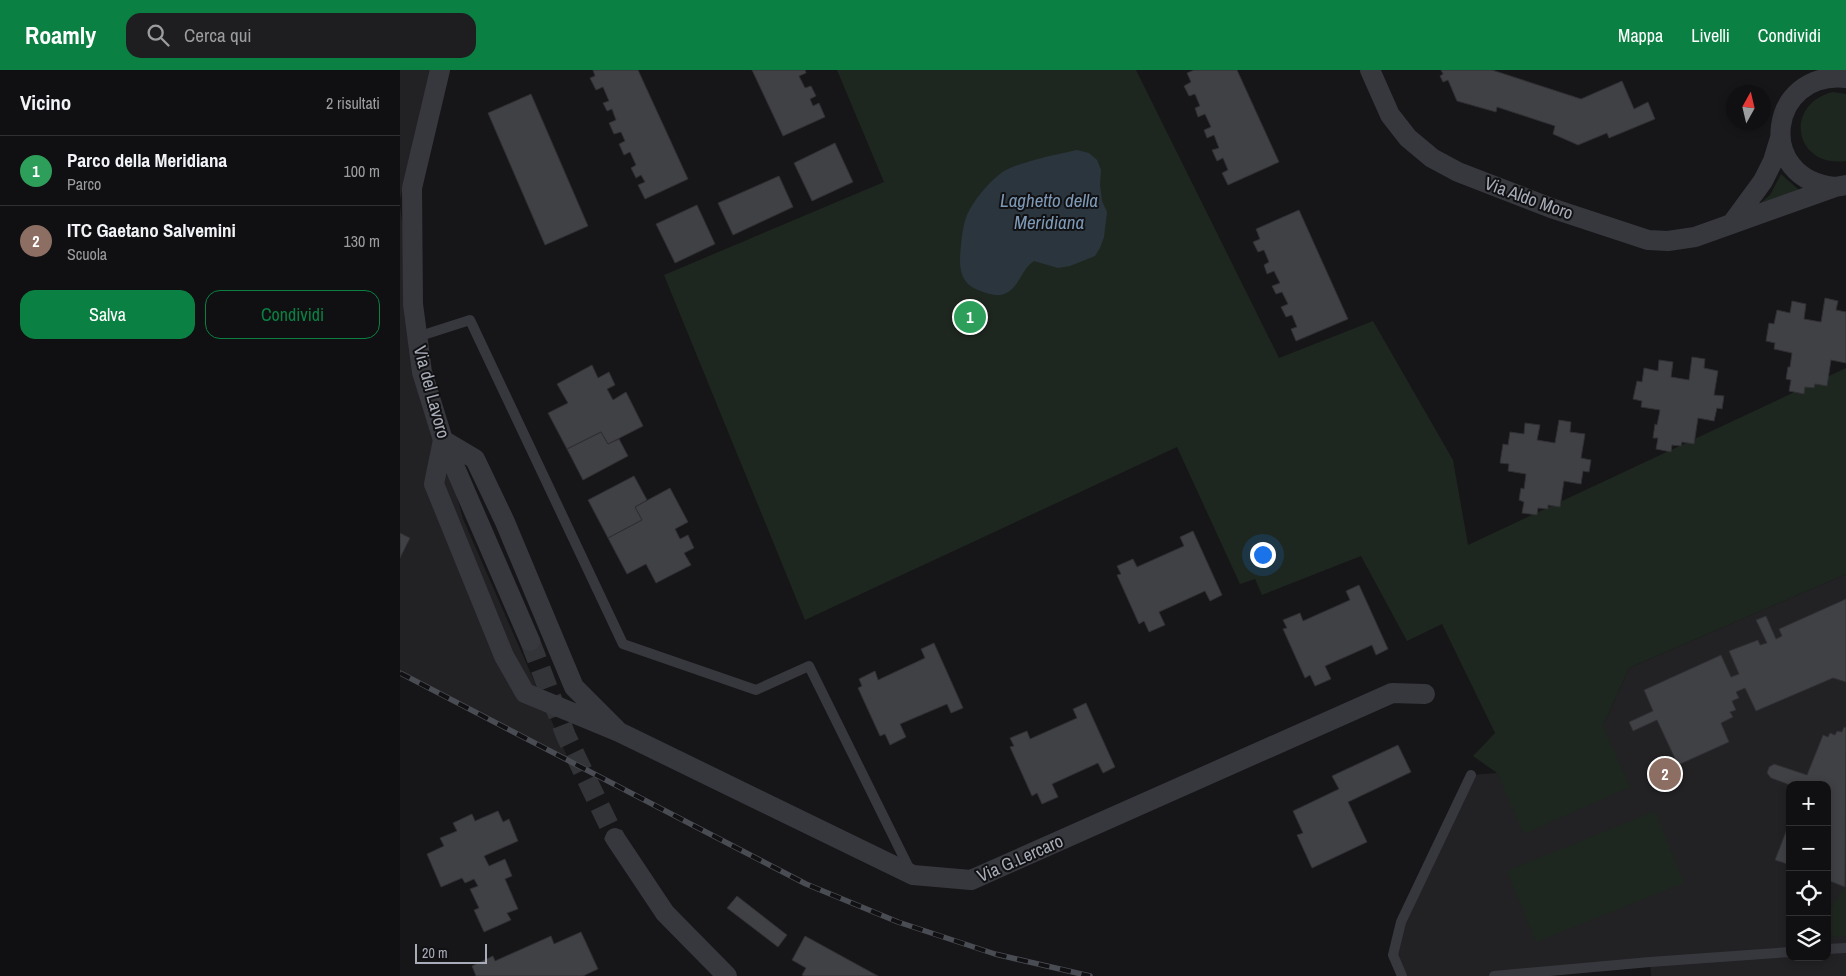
<!DOCTYPE html>
<html lang="it">
<head>
<meta charset="utf-8">
<style>
  :root { --surface:#101012; --page:#1e1e20; --text:#f1f3f6; --muted:#9c9d9f; --line:#303032; --accent:#0b8043 }
  body { margin:0; font-family:"Archivo Narrow",sans-serif; background:var(--page); color:var(--text) }
  .controls { position:absolute; right:15px; bottom:15px; display:grid; overflow:hidden; border-radius:10px; box-shadow:0 2px 8px #0003 }
  .controls button { width:45px; height:45px; display:grid; place-items:center; padding:0; border:0; border-bottom:1px solid var(--line); background:var(--surface); color:var(--text); font:25px sans-serif }
  .compass { position:absolute; left:1326px; top:15px; width:45px; height:45px; border-radius:50%; background:var(--surface); box-shadow:0 2px 8px #0003; rotate:8deg }
  .scale { position:absolute; left:15px; bottom:12px; width:72px; box-sizing:border-box; padding-left:5px; border:2px solid #a8acb9; border-top:0; font-size:14px; line-height:18px; white-space:nowrap; color:#a8acb9; -webkit-text-stroke:4px #111113; paint-order:stroke }
  .you { position:absolute; left:862px; top:484px; width:18px; height:18px; margin:-12px; border:4px solid #fff; border-radius:50%; background:#1a73e8; box-shadow:0 0 0 8px #1a73e833 }
  .badge { display:grid; place-items:center; width:32px; height:32px; border-radius:50%; background:var(--accent); color:#fff; font-size:16px; font-weight:700 }
  .pin { position:absolute; translate:-50% -50%; border:2px solid #fff; box-shadow:0 1px 5px #0006 }
  .list { margin:0; padding:0; list-style:none }
  h2 { display:flex; justify-content:space-between; align-items:center; height:65px; margin:0; padding:0 20px; font-size:21px }
  h2 small { font-size:16px; font-weight:400; color:var(--muted) }
  .list li { display:grid; grid-template-columns:32px 1fr auto; gap:15px; align-items:center; box-sizing:border-box; height:70px; padding:0 20px; border-top:1px solid var(--line) }
  .list b { display:block; font-size:19px; white-space:nowrap }
  .list p { margin:0; font-size:16px; white-space:nowrap; color:var(--muted) }
  .list em { font-size:16px; font-style:normal; color:var(--muted) }
  .actions { display:flex; gap:10px; padding:15px 20px }
  .actions a { flex:1; padding:11px 0; border:1px solid var(--accent); border-radius:15px; text-align:center; font-size:18px; color:var(--accent) }
  .actions .main { background:var(--accent); color:#fff }
  .icon { flex:none; width:28px; height:28px; fill:none; stroke:currentColor; stroke-width:2; stroke-linecap:round; stroke-linejoin:round }
  .map { position:relative; flex:none; width:1446px; height:906px; overflow:hidden }
  header { display:flex; align-items:center; gap:30px; box-sizing:border-box; height:70px; padding:0 25px; background:var(--accent); color:#fff }
  header strong { font-size:24px }
  nav { display:flex; gap:28px; margin-inline-start:auto; font-size:18px }
  .search { width:350px; height:45px; background:var(--page); display:flex; align-items:center; gap:12px; box-sizing:border-box; padding:0 18px; border-radius:15px; color:var(--muted); font-size:19px }
  main { display:flex }
  aside { flex:1; background:var(--surface) }
  .map>svg:first-child { display:block }
  .built { fill:#222225; fill-rule:evenodd }
  .green { fill:#1e271f }
  .water { fill:#2b353d }
  .building { fill:#404145; stroke:#303034 }
  .lines { fill:none; stroke-linecap:round; stroke-linejoin:round }
  .minor-tunnel { stroke:#333438; stroke-width:20; stroke-dasharray:20 10; stroke-linecap:butt }
  .service { stroke:#37383e; stroke-width:10 }
  .minor { stroke:#37383e; stroke-width:20 }
  .rail-casing { stroke:#4a4c53; stroke-width:5.5 }
  .rail { stroke:#111113; stroke-width:4; stroke-dasharray:11; stroke-linecap:butt }
  .labels { text-anchor:middle; dominant-baseline:central; stroke-width:4; stroke-linejoin:round; paint-order:stroke }
  .street-label { font-size:18px; fill:#a8acb9; stroke:#111113 }
  .water-label { font-size:19px; font-style:italic; fill:#7d99b6; stroke:#111113 }
</style>
</head>
<body>
<header>
<strong>Roamly</strong>
<div class="search"><svg class="icon" aria-label="search" viewBox="0 0 24 24"><circle cx="10" cy="10" r="6"/><path d="M15 15l6 6"/></svg>Cerca qui</div>
<nav><a>Mappa</a><a>Livelli</a><a>Condividi</a></nav>
</header>
<main>
<aside>
<h2>Vicino<small>2 risultati</small></h2>
<ul class="list">
<li><span class="badge" style="background:#2e9e5b">1</span><div><b>Parco della Meridiana</b><p>Parco</p></div><em>100 m</em></li>
<li><span class="badge" style="background:#8d6e63">2</span><div><b>ITC Gaetano Salvemini</b><p>Scuola</p></div><em>130 m</em></li>
</ul>
<div class="actions"><a class="main">Salva</a><a>Condividi</a></div>
</aside>
<div class="map">
<svg width="1446" height="906" viewBox="0 0 1446 906">
  <rect width="100%" height="100%" fill="#161618"/>
  <path class="built" d="M0,0H34L30,6L0,129Z
    M0,136L21,291L63,449L171,695L0,603Z
    M1446,504V906H1251L1250,892L1094,906H1002L993,885L1001,852L1071,705L1097,703L1203,656L1229,598ZM1390,715H1427V887H1390Z"/>
  <path class="green" d="M437,0H736L879,288L973,251L1053,390L1068,475L1446,298V504L1229,598L1203,656L1230,717L1124,764L1097,703L1073,686L1095,663L1042,554L1007,571L961,486L862,525L855,509L840,514L777,377L405,550L264,205L484,112Z
    M1433,22L1446,24V91C1394,98 1383,34 1433,22Z
    M1381,104L1400,121L1350,142L1370,125Z
    M1255,741L1284,813L1136,872L1107,801Z
    M1446,815V866L1432,867L1428,843Z"/>
  <path class="water" d="M677,80L689,83L697,90L701,100L700,115L702,131L707,142L704,167L700,178L695,186L670,196L658,198L634,191C621,199 619,219 604,224C597,227 585,223 578,220C558,212 559,194 561,175C562,165 563,155 567,145C574,130 587,114 600,104C613,93 659,84 677,80Z"/>
  <path class="building" d="M193,0H238L288,109L245,129L238,115L245,112L241,105L236,108L231,98L236,95L230,82L224,85L219,74L225,71L221,62L214,64L209,53L216,50L212,39L207,41L203,33L209,31L203,17L196,20L190,8L195,6Z
    M352,0H405L406,3L399,6L405,18L411,16L416,26L410,29L413,36L419,33L425,47L383,66Z
    M794,0H837L879,92L828,115L822,103L828,100L823,88L817,91L812,80L819,78L814,65L807,68L804,60L811,57L805,44L798,47L795,38L800,36L795,24L789,26L784,16L791,12L787,3Z
    M1041,0H1092L1181,29L1222,11L1234,39L1248,32L1255,49L1209,68L1207,63L1178,75L1153,64L1155,56L1097,37L1096,42L1057,31L1048,10L1043,12L1040,6L1043,4Z
    M131,24L188,156L145,175L88,43Z
    M435,73L453,112L412,131L394,93Z
    M379,106L393,137L333,165L318,133Z
    M297,135L315,174L275,193L256,154Z
    M899,140L948,249L896,271L891,259L897,257L892,245L886,247L881,237L888,234L882,222L876,224L872,216L880,213L874,201L867,204L864,195L869,192L864,180L858,182L853,172L860,169L856,159Z
    M1425,228L1438,231L1436,240L1446,242V293L1431,290L1427,316L1415,314L1414,318L1405,317L1404,324L1389,321L1391,310L1386,309L1388,297H1390L1392,283L1374,279L1375,273L1366,271L1369,253L1374,254L1377,240L1390,243L1392,231L1406,234L1404,249L1421,252Z
    M1292,287L1305,289L1304,298L1318,301L1314,325L1324,326L1322,339L1317,338L1314,351L1298,348L1294,374L1282,372L1281,376L1272,375L1271,382L1256,379L1258,368H1253L1255,354L1257,355L1260,340L1241,337L1242,331L1233,329L1237,311L1242,312L1244,298L1258,301L1259,290L1273,292L1271,307L1289,310Z
    M192,295L198,308L209,302L215,315L207,319L213,330L226,322L243,356L208,374L201,362L167,379L148,343L168,333L157,314Z
    M1159,350L1171,352L1170,362L1185,364L1181,388L1191,390L1189,402L1183,401L1181,414L1164,411L1160,437L1148,435V439L1138,438L1137,445L1122,443L1124,432L1119,430L1121,418L1124,419L1126,404L1108,401L1109,394L1100,393L1103,374L1108,375L1110,362L1124,364L1125,353L1140,355L1137,370L1155,373Z
    M201,362L208,374L219,369L228,386L183,410L167,379Z
    M234,406L247,430L235,437L242,450L208,468L188,430Z
    M270,418L288,452L275,459L280,469L288,465L294,478L284,483L291,495L256,513L246,494L227,504L208,468L242,450L235,437Z
    M793,461L822,525L810,531L805,521L759,542L765,555L749,562L744,551L739,554L717,505L721,504L717,496L733,489L737,497L784,476L780,467Z
    M0,463L10,468L0,488Z
    M959,515L988,579L976,585L972,575L925,596L931,609L915,616L910,605L905,608L883,559L887,558L883,550L900,543L903,551L950,530L946,521Z
    M1446,529V612L1433,608L1356,641L1345,618L1336,622L1339,628L1332,631L1336,640L1330,642L1333,647L1321,653L1329,672L1278,695L1257,650L1233,661L1229,652L1253,641L1244,620L1321,585L1331,607L1339,604L1329,581L1358,570L1360,575L1367,573L1356,550L1366,546L1376,569L1382,566L1379,559Z
    M534,573L563,638L551,643L547,634L500,654L506,667L490,675L485,664L480,666L458,618L462,616L459,609L475,601L478,610L525,588L521,579Z
    M686,633L715,697L703,703L698,693L652,714L658,727L642,734L637,723L632,726L610,677L614,676L610,668L627,661L630,669L677,648L673,639Z
    M1444,657L1446,658L1445,817L1427,810V715H1390L1371,708L1367,703L1369,697L1374,694L1407,705L1423,665L1428,667L1430,663L1435,665L1437,661L1442,662Z
    M998,675L1011,702L948,732L967,772L912,798L897,765L903,763L893,741L939,719L932,706Z
    M98,741L103,752L109,749L118,771L84,786L89,796L105,789L112,806L105,809L118,839L107,843L111,850L84,862L74,840L79,838L70,819L78,816L74,809L65,813L62,808L41,817L27,784L44,776L40,768L57,761L53,753L72,744L75,751Z
    M1390,751V795L1375,790Z
    M337,826L387,865L378,877L327,838Z
    M181,862L198,899L183,906H76L72,896L93,886L95,891L151,866L154,874Z
    M405,866L478,906H404L402,905L406,898L392,890Z"/>
  <g class="lines">
    <path class="minor-tunnel" d="M130,571L166,666L215,768"/>
    <path class="service" d="M17,267L70,250L223,574L356,620L409,596L511,802
      M1427,879L1446,878
      M1002,906L993,885L1001,852L1071,705
      M1094,906L1250,892L1390,882"/>
    <path class="minor" d="M40,0L12,118L13,234L22,302L43,370L130,571
      M970,0L990,45L1008,68L1032,88L1058,102L1151,138L1248,170L1268,171L1295,167L1435,117L1446,115
      M1435,117C1354,109 1368,0 1446,8
      M1333,152L1363,111L1373,91L1380,68
      M219,662L174,617L105,452L75,389L43,370L34,414L104,586L125,623L219,662L513,805L571,810L992,623L1025,624
      M215,768L265,843L327,906"/>
    <g class="rail-casing">
      <path id="rail" d="M0,603L406,814L498,852L595,884L690,906"/>
    </g>
    <use href="#rail" class="rail"/>
  </g>
  <g class="labels">
    <g class="street-label">
      <text transform="translate(1129 128) rotate(20)">Via Aldo Moro</text>
      <text transform="translate(32 322) rotate(75)">Via del Lavoro</text>
      <text transform="translate(620 788) rotate(-24)">Via G.Lercaro</text>
    </g>
    <g class="water-label">
      <text x="649" y="130">Laghetto della<tspan x="649" dy="22">Meridiana</tspan></text>
    </g>
  </g>
</svg>
<div class="controls">
<button>+</button>
<button>−</button>
<button><svg class="icon" aria-label="locate" viewBox="0 0 24 24"><circle cx="12" cy="12" r="6"/><path d="M12 2v4M12 18v4M2 12h4M18 12h4"/></svg></button>
<button><svg class="icon" aria-label="layers" viewBox="0 0 24 24"><path d="M12 4l9 5-9 5-9-5zM3 14l9 5 9-5"/></svg></button>
</div>
<svg class="compass" viewBox="-18 -18 36 36"><path d="M0-13l5 13h-10z" fill="#e53935"/><path d="M0 13l5-13h-10z" fill="#9c9d9f"/></svg>
<div class="scale">20 m</div>
<div class="you"></div>
<div class="pin badge" style="left:570px;top:247px;background:#2e9e5b">1</div>
<div class="pin badge" style="left:1265px;top:704px;background:#8d6e63">2</div>
</div>
</main>
</body>
</html>
